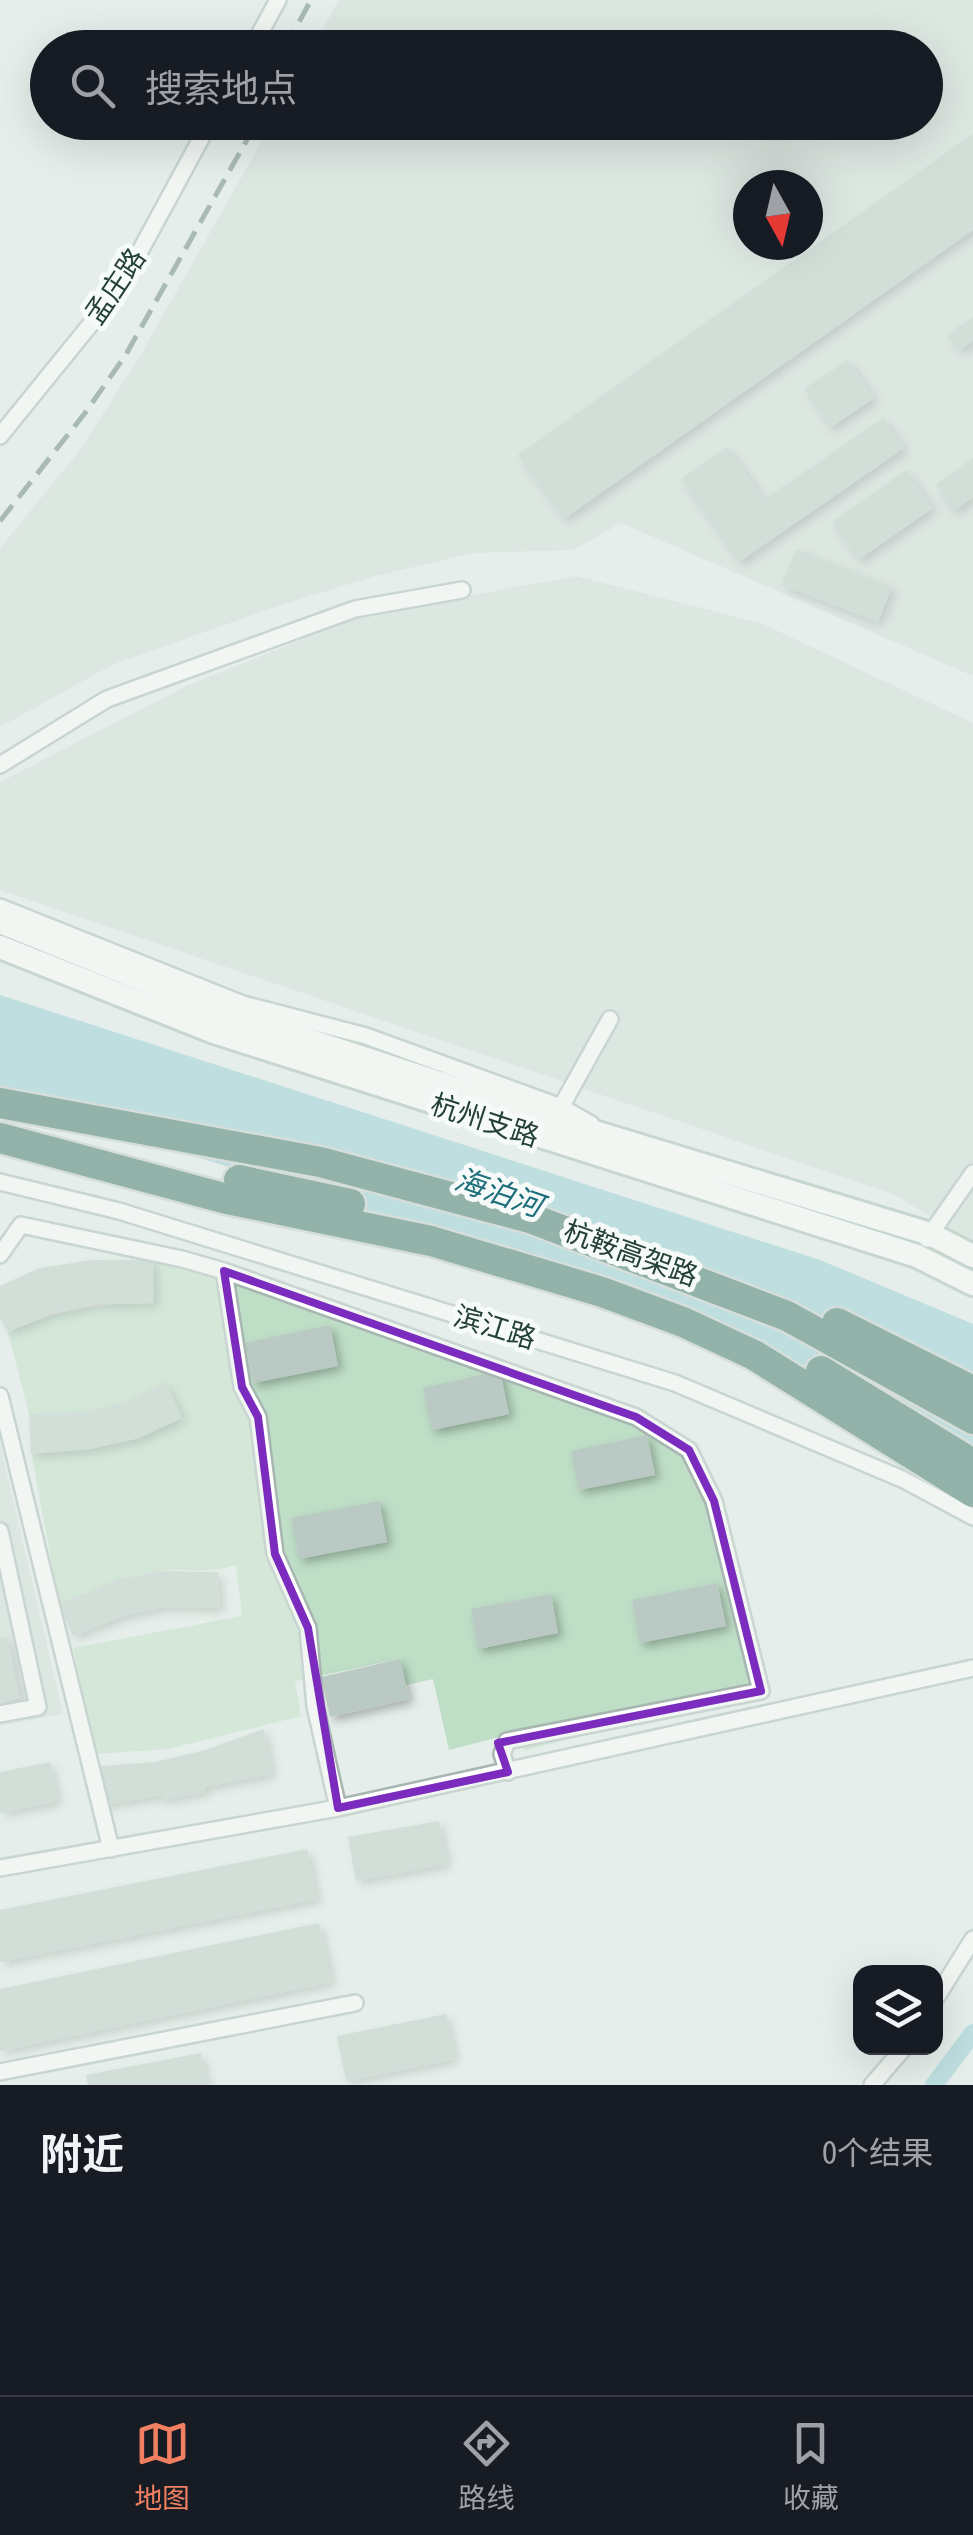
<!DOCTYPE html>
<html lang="zh">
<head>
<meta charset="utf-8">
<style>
  :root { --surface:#171b24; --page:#20242c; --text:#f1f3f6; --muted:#9ea1a6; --line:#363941; --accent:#f08061 }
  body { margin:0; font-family:"Asap Condensed","Noto Sans SC",sans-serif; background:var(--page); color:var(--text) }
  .controls { position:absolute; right:30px; bottom:30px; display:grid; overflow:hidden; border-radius:20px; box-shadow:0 10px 40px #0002 }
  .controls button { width:90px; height:90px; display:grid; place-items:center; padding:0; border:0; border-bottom:2px solid var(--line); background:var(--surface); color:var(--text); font:50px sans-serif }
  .compass { position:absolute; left:733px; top:170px; width:90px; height:90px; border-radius:50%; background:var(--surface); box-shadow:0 10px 40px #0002; rotate:172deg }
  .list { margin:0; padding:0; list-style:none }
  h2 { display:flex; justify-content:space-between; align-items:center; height:130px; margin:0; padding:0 40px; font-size:42px }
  h2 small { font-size:32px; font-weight:400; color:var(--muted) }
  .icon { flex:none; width:55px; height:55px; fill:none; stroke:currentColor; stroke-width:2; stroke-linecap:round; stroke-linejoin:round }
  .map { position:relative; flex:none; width:973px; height:2085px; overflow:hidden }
  .search { position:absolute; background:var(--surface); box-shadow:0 10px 40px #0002; left:30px; right:30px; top:30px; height:110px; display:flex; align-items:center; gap:25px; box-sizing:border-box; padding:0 35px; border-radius:55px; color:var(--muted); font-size:38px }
  .sheet { height:310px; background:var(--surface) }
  nav { display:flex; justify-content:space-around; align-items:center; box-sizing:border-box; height:140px; border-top:2px solid var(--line); background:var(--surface); font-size:28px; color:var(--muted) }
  nav a { display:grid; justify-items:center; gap:5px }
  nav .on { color:var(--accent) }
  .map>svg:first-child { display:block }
  .built { fill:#d3ded9; fill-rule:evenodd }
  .green { fill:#bedec6 }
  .water { fill:#8ec9d2 }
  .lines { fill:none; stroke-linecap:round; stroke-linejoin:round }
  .canal { stroke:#8ec9d2; stroke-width:18 }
  .building { fill:#bac9c3; filter:url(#shadow) }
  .street-casing { stroke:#a7b6b1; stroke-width:20 }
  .secondary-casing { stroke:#a3bab1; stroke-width:28 }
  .highway-casing { stroke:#c2cac7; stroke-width:35 }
  .street { stroke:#fff; stroke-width:15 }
  .secondary { stroke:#fff; stroke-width:22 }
  .highway { stroke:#306c5e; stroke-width:30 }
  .rail { stroke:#5f7b73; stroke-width:5; stroke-dasharray:20 10; stroke-linecap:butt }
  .marked { fill:none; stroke:#7b2cbf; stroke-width:8; stroke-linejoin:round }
  .labels { text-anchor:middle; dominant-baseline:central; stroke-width:10; stroke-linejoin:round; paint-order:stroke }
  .street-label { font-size:28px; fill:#244038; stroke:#f6faf8 }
  .water-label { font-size:30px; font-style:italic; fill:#1e6f7c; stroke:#f6faf8 }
</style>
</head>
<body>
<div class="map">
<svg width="973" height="2085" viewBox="0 0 973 2085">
  <defs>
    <filter id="shadow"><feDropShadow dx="4.5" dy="4.5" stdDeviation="5" flood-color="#0004"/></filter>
  </defs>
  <rect width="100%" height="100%" fill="#e5eeea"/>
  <path class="built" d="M339,0H973V676L621,523L573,550L474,553L375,576L278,606L112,665L0,727V548L80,450L141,354L272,123L926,122V48L313,47ZM748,185H808V245H748Z
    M576,576L761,623L973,723V1243L895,1195L0,890V782L188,685L364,615Z
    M0,1443L63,1714L0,1726Z"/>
  <path class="green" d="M153,1260L358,1322L636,1417L689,1450L714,1501L756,1689L524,1751L519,1732L449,1750L433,1679L406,1685L399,1659L295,1681L301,1716L168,1749L96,1754L73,1648L242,1616L236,1565C206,1574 188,1568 158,1571C123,1575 91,1591 59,1604L31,1451L90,1449L139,1438L124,1402L82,1413L29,1414L8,1332C62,1309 95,1304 153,1303Z"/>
  <path class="water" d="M0,995L820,1260L973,1324V1452L853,1385L636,1297L0,1094Z"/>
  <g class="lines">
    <path class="canal" d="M934,2085L973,2033"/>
  </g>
  <path class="building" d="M973,134V230L564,519L518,455Z
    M973,317V341L959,351L947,335Z
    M848,360L874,398L830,428L804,389Z
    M883,418L904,448L739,562L681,479L727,447L764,500Z
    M973,458V497L954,511L936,485Z
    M906,470L933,508L858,560L832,522Z
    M796,549L892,587L878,622L782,585Z
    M92,1260H153L154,1303L96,1304L50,1314L8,1332L0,1318V1286L40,1268Z
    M330,1325L338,1366L253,1383L245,1343Z
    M500,1371L509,1414L432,1430L423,1388Z
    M166,1382L182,1418L139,1438L90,1449L31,1454L29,1414L82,1413L124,1402Z
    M647,1435L655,1475L579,1490L571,1451Z
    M379,1501L387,1542L299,1559L291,1518Z
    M158,1571L218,1572L220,1608L165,1607L125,1615L73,1636L59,1604L120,1579Z
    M717,1583L726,1626L640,1643L632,1600Z
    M551,1594L558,1633L478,1649L471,1609Z
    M7,1637L20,1698L0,1703V1639Z
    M400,1659L409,1699L330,1717L321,1677Z
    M264,1729L272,1774L204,1787L205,1792L162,1800V1795L96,1806L90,1767L155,1762L202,1751Z
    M50,1762L58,1801L0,1813V1772Z
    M439,1821L447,1864L356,1881L348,1837Z
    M307,1849L317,1899L0,1962V1910Z
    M319,1923L332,1982L0,2051V1989Z
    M446,2014L455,2059L346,2081L337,2036Z
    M201,2053L207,2085H88L86,2075Z"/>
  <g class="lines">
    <g class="street-casing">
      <path id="street" d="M252,48L278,0
        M0,436L120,288L210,122
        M0,765L107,699L355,609L462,590
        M0,907L243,1004L366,1036L561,1107L591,1124
        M561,1107L610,1019
        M0,1182L119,1211L675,1383L902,1479L973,1517
        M927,1239L973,1173
        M0,1255L21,1225L182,1259L224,1271L636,1417L689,1450L714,1501L761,1691L507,1741L502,1754L508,1772
        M224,1271L242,1387L258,1417L275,1554L308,1628L315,1706L338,1808
        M0,1396L111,1849
        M0,1531L38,1707L0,1714
        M0,1868L338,1808L973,1668
        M936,1998L973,1939
        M0,2072L355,2003
        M872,2085L904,2048"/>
    </g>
    <g class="secondary-casing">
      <path id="secondary" d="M0,922L217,1010L522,1110L930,1234L973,1256
        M0,947L214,1032L917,1256L973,1284"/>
    </g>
    <g class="highway-casing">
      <path id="highway" d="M0,1103L320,1162L530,1218L787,1316L973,1419
        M0,1138L227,1199L431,1241L602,1292L683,1322L754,1355L973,1492
        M239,1180L350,1204
        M837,1323L973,1391
        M821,1371L973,1464"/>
    </g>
    <use href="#street" class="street"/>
    <use href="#secondary" class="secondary"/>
    <use href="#highway" class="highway"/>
    <path class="rail" d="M285,48L311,0
      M0,521L85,413L125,356L257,122"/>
  </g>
  <path d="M0 0H973V2085H0ZM224,1271L636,1417L689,1450L714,1501L761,1691L498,1743L508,1772L338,1808L308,1628L275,1554L258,1417L242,1387Z" fill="#e5eeea" fill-opacity=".55" fill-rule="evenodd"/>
  <path class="marked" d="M224,1271L636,1417L689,1450L714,1501L761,1691L498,1743L508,1772L338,1808L308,1628L275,1554L258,1417L242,1387Z"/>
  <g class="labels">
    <g class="street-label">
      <text transform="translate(115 286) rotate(-56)">孟庄路</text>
      <text transform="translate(485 1120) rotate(18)">杭州支路</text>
      <text transform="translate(631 1253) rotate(20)">杭鞍高架路</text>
      <text transform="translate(495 1327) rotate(17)">滨江路</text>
    </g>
    <g class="water-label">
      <text transform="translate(499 1192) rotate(19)">海泊河</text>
    </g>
  </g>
</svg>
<div class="controls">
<button><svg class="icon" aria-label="layers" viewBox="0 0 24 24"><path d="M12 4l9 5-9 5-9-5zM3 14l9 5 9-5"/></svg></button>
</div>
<svg class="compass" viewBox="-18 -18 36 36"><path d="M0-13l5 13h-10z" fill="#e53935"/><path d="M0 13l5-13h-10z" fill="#9ea1a6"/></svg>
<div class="search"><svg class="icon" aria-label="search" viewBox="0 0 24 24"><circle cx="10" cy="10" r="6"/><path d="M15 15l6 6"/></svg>搜索地点</div>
</div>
<section class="sheet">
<h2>附近<small>0个结果</small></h2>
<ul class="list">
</ul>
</section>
<nav>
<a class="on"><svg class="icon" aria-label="map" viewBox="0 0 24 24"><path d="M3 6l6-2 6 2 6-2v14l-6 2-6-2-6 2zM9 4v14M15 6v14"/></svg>地图</a>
<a><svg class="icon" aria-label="directions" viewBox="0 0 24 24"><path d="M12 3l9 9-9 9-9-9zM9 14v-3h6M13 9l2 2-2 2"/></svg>路线</a>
<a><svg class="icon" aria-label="saved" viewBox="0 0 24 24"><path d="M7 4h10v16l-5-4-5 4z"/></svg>收藏</a>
</nav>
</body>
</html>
